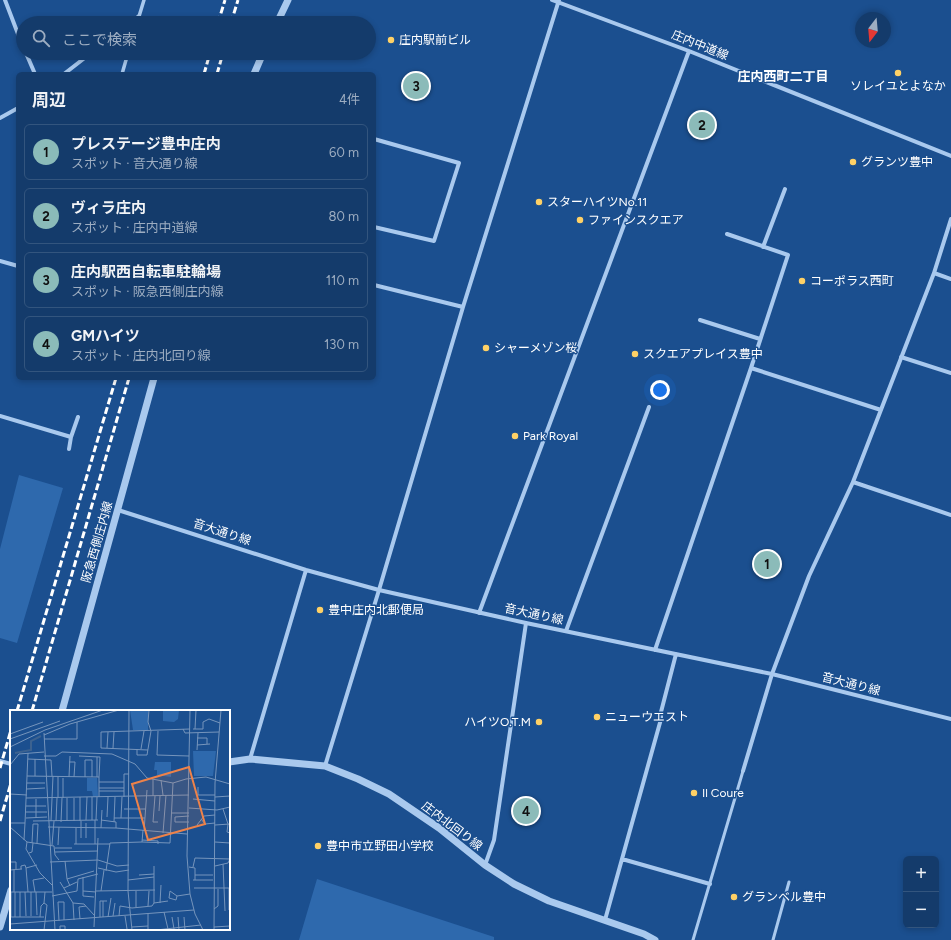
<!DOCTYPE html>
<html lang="ja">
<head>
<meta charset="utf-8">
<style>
  :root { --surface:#143b6b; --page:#1d4271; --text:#f1f3f6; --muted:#9dadc1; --line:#33557e; --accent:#8bbbb9 }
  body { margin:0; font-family:Figtree,"Noto Sans JP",sans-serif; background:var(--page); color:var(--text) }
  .controls { position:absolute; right:12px; bottom:12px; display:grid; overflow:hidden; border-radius:6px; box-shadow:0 2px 6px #0003 }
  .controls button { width:36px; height:36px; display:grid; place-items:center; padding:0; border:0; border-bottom:1px solid var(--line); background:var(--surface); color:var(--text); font:20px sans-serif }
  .compass { position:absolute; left:855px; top:12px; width:36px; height:36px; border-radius:50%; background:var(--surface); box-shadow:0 2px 6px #0003; rotate:196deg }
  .you { position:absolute; left:660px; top:390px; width:14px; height:14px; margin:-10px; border:3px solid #fff; border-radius:50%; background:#1a73e8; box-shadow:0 0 0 6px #1a73e833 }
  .badge { display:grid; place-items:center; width:26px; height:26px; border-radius:50%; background:var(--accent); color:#111; font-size:13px; font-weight:700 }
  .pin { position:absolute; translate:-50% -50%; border:2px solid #fff; box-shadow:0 1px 4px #0006 }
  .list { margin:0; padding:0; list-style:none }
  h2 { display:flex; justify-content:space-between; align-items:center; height:52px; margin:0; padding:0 16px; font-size:17px }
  h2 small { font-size:13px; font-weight:400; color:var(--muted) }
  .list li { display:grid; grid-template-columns:26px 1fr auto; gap:12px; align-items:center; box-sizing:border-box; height:56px; margin:0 8px 8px; padding:0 8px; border:1px solid var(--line); border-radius:6px }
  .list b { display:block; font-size:15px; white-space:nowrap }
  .list p { margin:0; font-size:13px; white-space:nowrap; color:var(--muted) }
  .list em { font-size:13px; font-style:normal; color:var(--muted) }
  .icon { flex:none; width:22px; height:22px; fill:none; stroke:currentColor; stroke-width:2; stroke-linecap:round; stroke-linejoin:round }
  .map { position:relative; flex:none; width:951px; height:940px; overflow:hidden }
  .search { position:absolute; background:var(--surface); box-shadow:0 2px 6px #0003; left:16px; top:16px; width:360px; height:44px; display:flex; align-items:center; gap:10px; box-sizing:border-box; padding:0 14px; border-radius:22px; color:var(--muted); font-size:15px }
  .panel { position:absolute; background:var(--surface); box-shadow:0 2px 6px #0003; left:16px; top:72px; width:360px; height:308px; border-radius:6px }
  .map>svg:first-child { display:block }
  .green { fill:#2e69ad }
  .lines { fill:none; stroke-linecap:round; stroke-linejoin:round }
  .service { stroke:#a9c9ee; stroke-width:3 }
  .pedestrian { stroke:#a9c9ee; stroke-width:3.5 }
  .minor { stroke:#a9c9ee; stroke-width:4 }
  .tertiary { stroke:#a9c9ee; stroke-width:7 }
  .rail { stroke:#fff; stroke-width:3; stroke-dasharray:7 3; stroke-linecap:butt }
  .poi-dot { fill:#ffd166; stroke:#1b4f8f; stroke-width:1.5 }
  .labels { text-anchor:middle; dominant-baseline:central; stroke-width:3; stroke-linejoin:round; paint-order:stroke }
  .poi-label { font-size:12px; fill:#fff; stroke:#1b4f8f; text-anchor:start }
  .street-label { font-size:12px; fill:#fff; stroke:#1b4f8f }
  .neighbourhood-label { font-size:13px; font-weight:bold; fill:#fff; stroke:#1b4f8f }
  .inset-river { fill:none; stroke:#3c6290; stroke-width:2 }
  .inset-road { fill:none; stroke:#7695bc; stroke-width:1 }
  .view { fill:#ee8249; fill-opacity:0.15; stroke:#ee8249; stroke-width:2 }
  .inset-edge { fill:none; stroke:#fff; stroke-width:2 }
</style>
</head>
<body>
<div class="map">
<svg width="951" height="940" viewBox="0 0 951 940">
  <rect width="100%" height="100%" fill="#1b4f8f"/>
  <path class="green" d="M19,475L63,488L17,643L0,638V549Z
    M317,879L494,937V940H299Z"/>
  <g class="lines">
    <path class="service" d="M693,940L743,771
      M773,940L789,882"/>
    <path class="pedestrian" d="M137,23L144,0
      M122,74L128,53"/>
    <path class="minor" d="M5,0L23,47
      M552,0L689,51L951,156
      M130,23L139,16
      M26,53L35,74
      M64,74L91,53
      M0,118L18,108
      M374,139L459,163L434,241L374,227
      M763,247L785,189
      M0,261L18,266
      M934,273L951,279
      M374,285L463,307
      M700,320L760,339
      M901,357L951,373
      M751,368L881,410
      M0,416L71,437
      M69,449L71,437L78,417
      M853,482L951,515
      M118,510L306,570L379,590L526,623L772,674L951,719
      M479,613L689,51
      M566,631L649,407
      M655,650L751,368L788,255L727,234
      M250,759L306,570
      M0,761L11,764
      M325,766L379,590L463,307L559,0
      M743,771L772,674L809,576L853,482L934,273L951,219
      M622,859L710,884
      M485,865L494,840L526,623
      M605,920L661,719V712L676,654"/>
    <path class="tertiary" d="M277,23L288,0
      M254,74L263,53
      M62,711L154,378
      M229,762L250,759L325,766L358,779L389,794L439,828L485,865L514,884L549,901L644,934L655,940
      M0,927L11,890"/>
    <path class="rail" d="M218,23L225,0
      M231,23L238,0
      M204,74L210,53
      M217,74L223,53
      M17,711L116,378
      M32,711L129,378
      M0,768L11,730
      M0,821L11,783"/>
  </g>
  <g class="poi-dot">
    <circle cx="391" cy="40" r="4"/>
    <circle cx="898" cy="73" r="4"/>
    <circle cx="853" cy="162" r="4"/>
    <circle cx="539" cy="202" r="4"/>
    <circle cx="580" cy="220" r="4"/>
    <circle cx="802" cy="281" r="4"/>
    <circle cx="486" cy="348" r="4"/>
    <circle cx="635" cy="354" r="4"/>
    <circle cx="515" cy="436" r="4"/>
    <circle cx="320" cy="610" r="4"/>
    <circle cx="597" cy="717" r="4"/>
    <circle cx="539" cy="722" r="4"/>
    <circle cx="694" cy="793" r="4"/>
    <circle cx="318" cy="846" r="4"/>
    <circle cx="734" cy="897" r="4"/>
  </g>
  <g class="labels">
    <g class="poi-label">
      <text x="399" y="40">庄内駅前ビル</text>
      <text x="898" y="86" text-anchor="middle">ソレイユとよなか</text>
      <text x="861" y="162">グランツ豊中</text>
      <text x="547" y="202">スターハイツNo.11</text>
      <text x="588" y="220">ファインスクエア</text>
      <text x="810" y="281">コーポラス西町</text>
      <text x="494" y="348">シャーメゾン桜</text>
      <text x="643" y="354">スクエアプレイス豊中</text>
      <text x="523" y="436">Park Royal</text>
      <text x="328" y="610">豊中庄内北郵便局</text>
      <text x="605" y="717">ニューウエスト</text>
      <text x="531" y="722" text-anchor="end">ハイツO.T.M</text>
      <text x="702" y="793">Il Coure</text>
      <text x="326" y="846">豊中市立野田小学校</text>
      <text x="742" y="897">グランベル豊中</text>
    </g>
    <g class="street-label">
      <text transform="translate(700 45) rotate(22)">庄内中道線</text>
      <text transform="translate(222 532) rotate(18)">音大通り線</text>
      <text transform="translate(97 542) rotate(-74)">阪急西側庄内線</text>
      <text transform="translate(534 614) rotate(12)">音大通り線</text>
      <text transform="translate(851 684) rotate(14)">音大通り線</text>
      <text transform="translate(452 826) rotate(37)">庄内北回り線</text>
    </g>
    <g class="neighbourhood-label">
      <text x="783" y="76">庄内西町二丁目</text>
    </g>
  </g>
  <g transform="translate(10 710)">
    <rect width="220" height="220" fill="#1b4f8f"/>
    <path d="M120,0H138V20H123ZM153,0H169L168,9L164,12L153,11ZM183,41H206L203,66H184ZM145,52H161V67L147,65V60H144ZM77,68H87L88,86L83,87L82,81H77Z" fill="#2e69ad"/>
    <path class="inset-river" d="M5,43L21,40V31L31,26"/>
    <path class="inset-road" d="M119,0L118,181L122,220M180,0L177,146L180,184L185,204L193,220M173,19L175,23L209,22M183,19H193V12L199,9L210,13M185,19L186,0M148,21L147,45L179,46M34,23L45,220M0,24L33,12M34,25L60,14L109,0M187,28H197V34M0,29L50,11M34,29H67V12M187,35L200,34M0,37L35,20L93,0M97,38L98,22M103,38L104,22M127,39V45H137L141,21L138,12L139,0M131,39L134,21M138,40L91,38V22L180,19M187,40L188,23M34,46H46L52,42L102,44L125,54L137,68L163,73L176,69L196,67L220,74M69,46L90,47L89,67M18,49L41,50L42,66M59,52H65L64,67M0,55L9,44L34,42M17,66L89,67V87M25,66V49M59,67L60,46M75,67V50H82V67M87,67V47M143,69V86M151,70L153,85M89,72H114M17,73H35M188,77V85H205M89,78H114M17,79L35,78M89,81H114M0,84L17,85M145,86L143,112H148M114,87V64H119M205,87L220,86M16,88L179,85M48,88V67M53,88V68M64,88V111M26,89V108M183,89L205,91M16,96H36M179,98L207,100L220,97M114,99H136M213,99L218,114L217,122L220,123M149,101L150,86M16,102H37M162,103H179M97,107L98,87M16,108L37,107M104,108H135M111,108L112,87M191,109L195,114L205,113M76,110L77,87M82,110V87M85,110V134M86,110L87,87M91,110L106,112V118M23,111L88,110M41,111L43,66M46,111L47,88M57,111V88M70,111V87M71,111V128M51,112L52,88M104,112L105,87M179,112H165V107L179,106M0,113H15L18,43M76,113V128M187,115L194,106L205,105M205,115L220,114M0,117L17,132L16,139L30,163L42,175M38,117L106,118L177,124M66,118V134M91,118L92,100M134,121L137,80M153,123L156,85M14,130L15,113M132,130L148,131V134M17,132L44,136L45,145L49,150M132,132L160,133L163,73M205,132L220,133M22,133L23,114H28L27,133M64,134H100M42,135L44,111M48,135L49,117M45,138H62M45,142L88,141M19,143L22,142L23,133M55,151L57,169M0,152H6V159M40,152L88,150L107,156L119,155M213,154L215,201M0,156V128M205,156L218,153L220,149M179,157L185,158V170M183,157L185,148L220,149M16,158L18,182M88,158L106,162L119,160M4,159V182M11,159V156L15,155L16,158L27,155M0,160L12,159M96,161L100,133L132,132L133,120M129,165L144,164M185,165H203M73,167V186L84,187M118,170L144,167M183,170H203M50,172L63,193L74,194L84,205M60,176L57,169L84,161M54,178L67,172M184,178H220M219,178V200M73,181L86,182M86,181L145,180M91,181L94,160M126,181V197M0,182H42M10,182V207M15,182L16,206M21,182V206M25,182L23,170L34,168M26,182L27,205M42,186L67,181L68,169L88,164M167,186L160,181L159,188L166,190L167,186L180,184M63,193L64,210M144,193L158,191M150,193L151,175M138,196L139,181M204,199L208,196V179M154,202L158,219M138,204V220M103,206L105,193M109,206L110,196L122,198L142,196L144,193V156M115,206L117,219M0,207H34M1,207V182M5,207V182M30,207L31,196L34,193M90,207V191H97M93,207V191M98,207L101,188M162,207L164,219M168,207L169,220M174,207L175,220M70,209L69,197L76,196M49,211L48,192H54V210M0,214L184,200M84,217L88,128M122,217L138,216M204,217L220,216M34,220L37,195L34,193L35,182M50,220V216H55V220M146,220L191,215M204,220L205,73L211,0"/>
    <path class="view" d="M179,57L195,114L138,130L122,74Z"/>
    <rect width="220" height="220" class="inset-edge"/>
  </g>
</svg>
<div class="controls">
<button>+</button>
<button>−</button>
</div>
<svg class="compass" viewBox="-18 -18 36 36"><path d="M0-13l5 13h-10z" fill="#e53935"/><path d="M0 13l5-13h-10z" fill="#9dadc1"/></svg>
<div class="you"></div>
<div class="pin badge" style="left:767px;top:564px">1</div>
<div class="pin badge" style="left:702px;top:125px">2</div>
<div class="pin badge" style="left:416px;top:86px">3</div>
<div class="pin badge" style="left:526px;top:811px">4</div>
<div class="search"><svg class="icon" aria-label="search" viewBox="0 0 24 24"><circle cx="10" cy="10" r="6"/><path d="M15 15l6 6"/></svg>ここで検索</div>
<section class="panel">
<h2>周辺<small>4件</small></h2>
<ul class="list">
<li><span class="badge">1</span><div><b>プレステージ豊中庄内</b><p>スポット · 音大通り線</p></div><em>60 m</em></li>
<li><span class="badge">2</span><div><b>ヴィラ庄内</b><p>スポット · 庄内中道線</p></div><em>80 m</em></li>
<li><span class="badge">3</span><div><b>庄内駅西自転車駐輪場</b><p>スポット · 阪急西側庄内線</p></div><em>110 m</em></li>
<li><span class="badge">4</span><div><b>GMハイツ</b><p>スポット · 庄内北回り線</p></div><em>130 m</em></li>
</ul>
</section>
</div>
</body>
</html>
